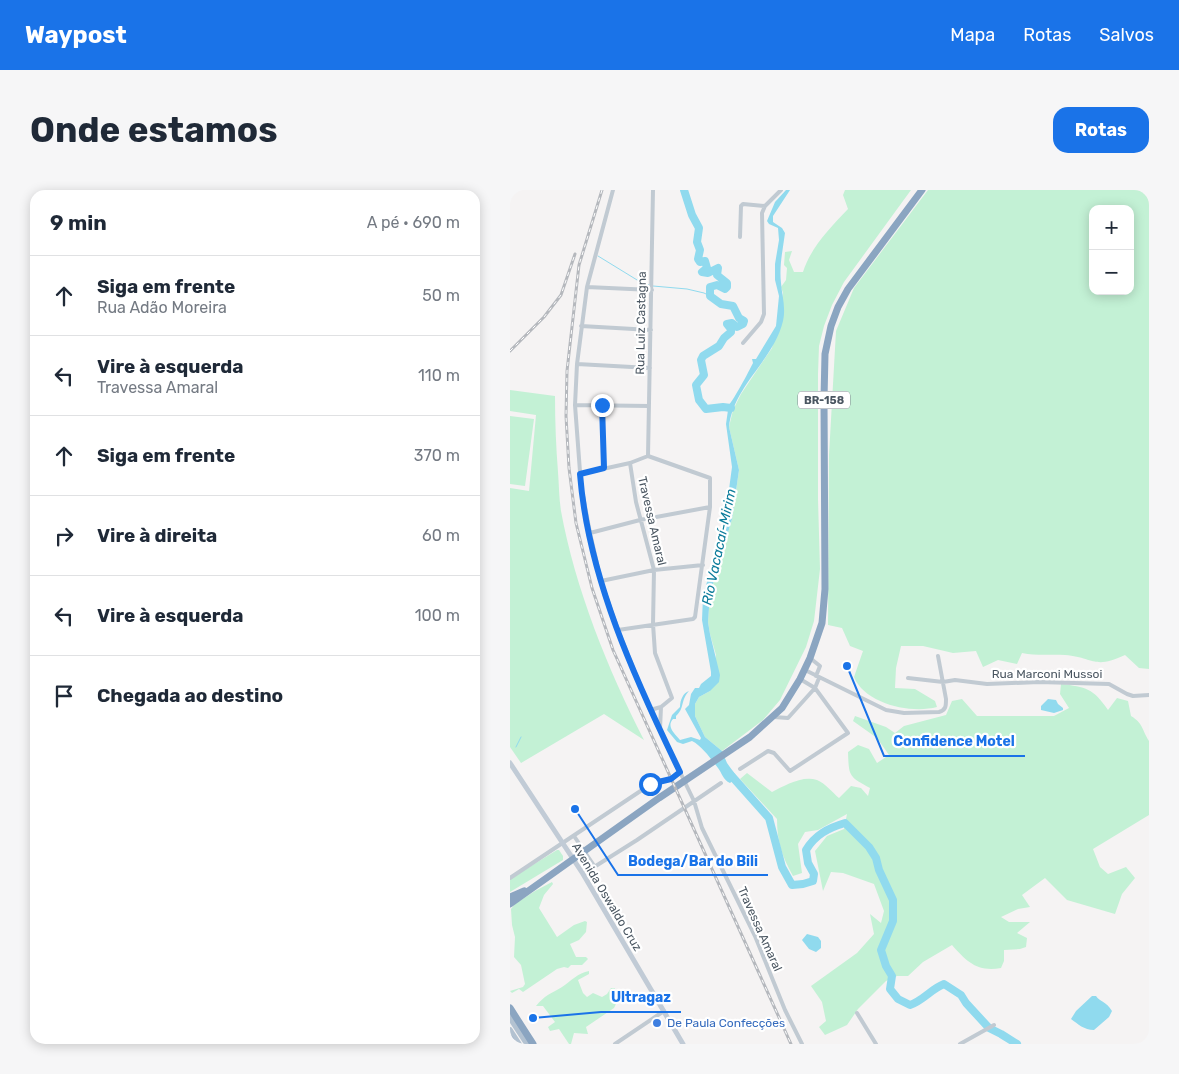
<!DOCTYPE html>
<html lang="pt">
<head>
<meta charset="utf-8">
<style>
  :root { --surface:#fff; --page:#f6f6f7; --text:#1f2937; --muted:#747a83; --line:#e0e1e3; --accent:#1a73e8 }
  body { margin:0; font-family:Rubik,sans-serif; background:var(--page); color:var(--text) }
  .controls { position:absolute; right:15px; top:15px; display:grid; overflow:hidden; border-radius:10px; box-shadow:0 2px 12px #0003 }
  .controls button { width:45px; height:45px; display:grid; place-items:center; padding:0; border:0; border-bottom:1px solid var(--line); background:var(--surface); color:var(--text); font:25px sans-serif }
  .stop { position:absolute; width:15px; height:15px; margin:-11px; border:4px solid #1a73e8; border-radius:50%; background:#fff }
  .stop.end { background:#1a73e8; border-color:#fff; box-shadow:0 1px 5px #0008 }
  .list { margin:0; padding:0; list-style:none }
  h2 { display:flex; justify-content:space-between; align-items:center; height:65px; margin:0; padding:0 20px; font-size:21px }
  h2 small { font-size:16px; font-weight:400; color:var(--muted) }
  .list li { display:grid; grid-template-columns:32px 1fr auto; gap:15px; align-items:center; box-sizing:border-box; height:80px; padding:0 20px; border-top:1px solid var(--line) }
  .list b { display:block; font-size:19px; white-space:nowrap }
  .list p { margin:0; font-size:16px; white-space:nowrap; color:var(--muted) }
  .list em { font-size:16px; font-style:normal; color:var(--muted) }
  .icon { flex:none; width:28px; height:28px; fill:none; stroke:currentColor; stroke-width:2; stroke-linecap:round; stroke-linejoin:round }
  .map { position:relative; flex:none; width:639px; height:854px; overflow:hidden; border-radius:15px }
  header { display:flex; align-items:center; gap:30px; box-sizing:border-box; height:70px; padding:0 25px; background:var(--accent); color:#fff }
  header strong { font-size:24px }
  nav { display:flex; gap:28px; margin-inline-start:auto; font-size:18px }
  .intro { display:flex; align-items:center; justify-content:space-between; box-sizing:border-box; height:120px; padding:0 30px }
  h1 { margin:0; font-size:35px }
  .button { padding:12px 22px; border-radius:15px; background:var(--accent); color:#fff; font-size:18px; font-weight:700 }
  main { display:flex; gap:30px; padding:0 30px }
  aside { flex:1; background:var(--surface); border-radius:15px; box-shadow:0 2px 12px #0003 }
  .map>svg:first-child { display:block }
  .green { fill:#c3f1d5; fill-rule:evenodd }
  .water { fill:#90daee }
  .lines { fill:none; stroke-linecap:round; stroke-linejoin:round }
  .stream { stroke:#90daee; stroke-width:1 }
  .river { stroke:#90daee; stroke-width:8 }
  .street { stroke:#c1cad2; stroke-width:4 }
  .secondary { stroke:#c1cbd6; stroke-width:5 }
  .primary { stroke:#b3c2d1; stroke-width:5.5 }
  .highway { stroke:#8ba5c1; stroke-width:7 }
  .rail-casing { stroke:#b5b8bd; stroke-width:3 }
  .rail { stroke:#fff; stroke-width:1; stroke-dasharray:4; stroke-linecap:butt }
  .route { stroke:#1a73e8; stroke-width:6 }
  .shop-dot { fill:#3f7fe0; stroke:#fff; stroke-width:2 }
  .labels { text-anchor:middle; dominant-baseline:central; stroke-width:4.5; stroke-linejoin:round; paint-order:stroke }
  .shield { fill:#fff; stroke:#808990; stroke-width:1 }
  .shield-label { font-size:11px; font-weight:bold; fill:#4a5661 }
  .street-label { font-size:12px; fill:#4a5661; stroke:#fff }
  .shop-label { font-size:12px; fill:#366cbe; stroke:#fff; text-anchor:start }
  .water-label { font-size:14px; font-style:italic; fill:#0c7c9b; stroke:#fff }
  .leader { fill:none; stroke:#1a73e8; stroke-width:2 }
  .callout-dot { fill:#1a73e8; stroke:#fff; stroke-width:2 }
  .callout-label { font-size:14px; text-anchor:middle; font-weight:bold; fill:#1a73e8; stroke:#fff; stroke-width:4.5; stroke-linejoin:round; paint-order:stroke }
</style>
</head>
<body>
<header>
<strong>Waypost</strong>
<nav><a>Mapa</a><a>Rotas</a><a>Salvos</a></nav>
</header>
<div class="intro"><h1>Onde estamos</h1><a class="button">Rotas</a></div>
<main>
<aside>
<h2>9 min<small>A pé · 690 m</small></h2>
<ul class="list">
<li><svg class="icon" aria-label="ahead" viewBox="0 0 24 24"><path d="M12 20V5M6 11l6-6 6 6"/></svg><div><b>Siga em frente</b><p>Rua Adão Moreira</p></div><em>50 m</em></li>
<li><svg class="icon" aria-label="left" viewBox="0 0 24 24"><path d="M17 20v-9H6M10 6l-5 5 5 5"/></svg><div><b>Vire à esquerda</b><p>Travessa Amaral</p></div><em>110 m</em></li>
<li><svg class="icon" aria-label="ahead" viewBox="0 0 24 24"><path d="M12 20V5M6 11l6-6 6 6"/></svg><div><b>Siga em frente</b></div><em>370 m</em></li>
<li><svg class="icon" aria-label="right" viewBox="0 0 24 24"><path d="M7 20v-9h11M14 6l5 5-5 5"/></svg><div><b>Vire à direita</b></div><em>60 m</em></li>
<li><svg class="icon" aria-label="left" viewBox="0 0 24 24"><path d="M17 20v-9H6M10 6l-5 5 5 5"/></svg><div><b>Vire à esquerda</b></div><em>100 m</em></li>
<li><svg class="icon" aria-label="arrive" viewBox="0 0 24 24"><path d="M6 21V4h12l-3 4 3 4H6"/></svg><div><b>Chegada ao destino</b></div></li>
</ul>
</aside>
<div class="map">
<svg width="639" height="854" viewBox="0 0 639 854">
  <rect width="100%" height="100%" fill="#f5f3f3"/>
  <path class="green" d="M335,0H401L334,92L322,115L314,136L309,156L308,184V309L310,379L304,431L296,457L270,510L253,530L212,561L195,547L185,526V514L189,507L200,501L206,465L200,444L198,432L200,404L222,329L229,280L219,237L223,220L231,204L262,158L273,103L271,97L276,90L277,78L274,75L275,62L282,61L279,70L284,82H293C301,57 320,38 338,19L333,5Z
    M418,0H639V479L629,478L615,465C584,480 583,467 555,465C541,464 527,466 512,463L507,474L488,470L473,477L466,461L443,463L413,456H391L386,478L385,498L405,499L425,511L427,517C401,524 355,514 344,487L353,461L340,456L332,438L318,435L319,265L326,141L344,98ZM583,19H620V101H583Z
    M0,200L45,206C45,232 46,257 48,282C49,295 49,308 51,321C65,398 98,480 134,550L94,524L11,573L0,557V298L19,301L26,225L0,221Z
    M0,226L24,229L15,296L0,294Z
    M551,494C576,497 583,498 598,520L607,508L618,511L621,526C633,533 632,540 639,551V625L583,659L590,677L598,684L616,677L625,688L612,704L605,724L557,710L535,688L512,705L520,717L508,719L491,727L499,732H520L507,743L517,748L516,757L510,759L494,760V771L491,778C467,782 457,772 442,755L413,772L398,786H387L376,791L348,819L337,835L315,845L309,837L316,831L312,812L301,796L347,763L364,744L360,724L371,733L374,721L364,694L333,683L321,682L313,701L305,661L317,646L334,639L337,624L308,640L295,642L288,654L292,683L283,686C272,666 267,652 267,629L230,589L237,583L262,602C274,596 292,585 307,590C315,593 322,602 329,608L341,596L351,598L358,606L360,598C338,586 339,586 338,562L348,555L359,559L367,573L379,565L367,548L343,531L345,526L376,537L385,543L394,536L436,525L442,511L452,509L467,526H544L559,518L550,504Z
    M47,660H49L53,666V670L0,702V689Z
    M42,692L43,694L34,705L29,718L47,747L64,735L75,731L77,732L76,742L69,750L60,754L66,767H76L78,769L72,775H61L58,778L54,777L47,779L13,802L9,799L2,803L0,801L13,797L15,794L11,775L4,767L5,747L2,735L1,719L5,714L25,701Z
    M79,781V784L68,790L73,803L77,807L83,803L92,807L97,804L101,798H105L104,803L107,812L104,818L76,837L78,844L64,843L61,854H59L49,839L40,841L38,837L45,832L33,816H26C35,805 40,804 52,797C61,791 68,783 79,781Z"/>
  <path class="water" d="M276,0H280L263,26V32L272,38L275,43C273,59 269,75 271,93C272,106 276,117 273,131C264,170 223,196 219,237L229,280L222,329L200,404L198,432L200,444L210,485L209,492L200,501L189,507L185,514V526L195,547L212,561L217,573L227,587L220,593C213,590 212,583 208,578C201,569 192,556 182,551L173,554L167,552L157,540L162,525L170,517C170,510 173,503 179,501C170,511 175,518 166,526V529H163C156,537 165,544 170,550L181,547L190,550L191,548L175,519L179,515L181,504L185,498H189L191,494L201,486V482L192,430L193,406L215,329L222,277L216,234L218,220L216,218C222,214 239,181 243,173L242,169H246L266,136L269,106L265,90V74L269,50L268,38L259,34L257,31L265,12Z
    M538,509L546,510L548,514L553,518V520L544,523L531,520V516Z
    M297,744L308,747L311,751V758L306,762L299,759L292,750Z
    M582,806H586C590,812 596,811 602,821L599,827L584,840C574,840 568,834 561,829L566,821Z"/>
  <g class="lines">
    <path class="stream" d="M88,66L132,93L139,95
      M143,96L177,99L194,103L202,107
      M6,557L11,547"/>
    <path class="river" d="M174,0L182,25L189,38L187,52L190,60L188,69L190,72L195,71L197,78L192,82L198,83L208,78L207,85L217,93V97L215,99L207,95L200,97V106L211,114L223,116L229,128L234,131L233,134L227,137L222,133L217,134L221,139V142L214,148L209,156L193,166L191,170L194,185L186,195L189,210L196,219L213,217L221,218
      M219,583L259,628L272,677L282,695L293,694L303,691L304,684L298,673L296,660C305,645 318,638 335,633L359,657L366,668L369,680L383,710V731L371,760L376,776L382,786L380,799L388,809L400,815C414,810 421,799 434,794L451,805L456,813L479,838L491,844L507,854"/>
    <path class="street" d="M103,0L77,97L67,174L65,215L71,295L80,343L91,391L108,440L140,520L184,611L192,638L245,746L275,820L292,854
      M230,47L231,16L233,14L255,16
      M77,97L142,100
      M71,136L141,140
      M233,153L251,132L254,124L252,23L255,16L271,0
      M67,174L140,178
      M65,215L139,216
      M92,215L94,278
      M138,266L143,0
      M120,273L126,312L144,380L143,434L145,463L162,508L151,517L140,520
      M70,284L120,273L138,266L200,288V317L185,427L183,429L108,440
      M80,343L130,330L200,317
      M91,391L144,380L193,375
      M300,468L310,476L306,486
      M295,480L376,520L394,523L429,522C436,520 436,516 436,509L428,466
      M398,488L433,492L445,490L477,494L529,492L599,494L617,504L623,506L639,505
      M264,527L278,528L305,498L309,488
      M150,539L151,517
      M230,579L258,561L264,563L280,581L338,543L305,498L290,489
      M64,646L85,677
      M73,684L127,650L211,593
      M0,688L141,594L161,589L170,582
      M347,823L366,854
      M105,854L154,821
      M450,854L484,835"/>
    <path class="secondary" d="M0,573L73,684L173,854"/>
    <path class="primary" d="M0,828L17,854
      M0,840L9,854"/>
    <path class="highway" d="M0,707L14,701
      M0,714L149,608L240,547L272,518L290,489L300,468L312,433L315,399L314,209L315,164L321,136L328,117L338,99L412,0
      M0,818L23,854
      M0,849L3,854"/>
    <g class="rail-casing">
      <path id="rail" d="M92,0L69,75L57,181L56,226L59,278L66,333L82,398L103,460L281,854
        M0,161L34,127L51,105L65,64"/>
    </g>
    <use href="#rail" class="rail"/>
  </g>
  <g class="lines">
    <path class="route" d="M92,215L94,278L70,284C78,387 125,489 170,582L161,589L140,594"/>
  </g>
  <circle class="shop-dot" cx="147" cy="833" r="5"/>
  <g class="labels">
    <rect class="shield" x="288" y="201.5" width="52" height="17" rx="4"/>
    <g class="shield-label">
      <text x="314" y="210">BR-158</text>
    </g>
    <g class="street-label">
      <text transform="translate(131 133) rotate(-89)">Rua Luiz Castagna</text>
      <text transform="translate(142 331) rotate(77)">Travessa Amaral</text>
      <text x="537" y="484">Rua Marconi Mussoi</text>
      <text transform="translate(97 707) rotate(59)">Avenida Oswaldo Cruz</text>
      <text transform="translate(250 739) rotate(66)">Travessa Amaral</text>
    </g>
    <g class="shop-label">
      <text x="157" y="833">De Paula Confecções</text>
    </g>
    <g class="water-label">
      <text transform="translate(209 357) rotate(-78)">Rio Vacacaí-Mirim</text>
    </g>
  </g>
  <path class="leader" d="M337 476L374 566H515M65 619L108 685H258M23 828L91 822H171"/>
  <g class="callout-dot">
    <circle cx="337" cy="476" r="5"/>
    <circle cx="65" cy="619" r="5"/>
    <circle cx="23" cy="828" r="5"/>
  </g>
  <g class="callout-label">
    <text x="444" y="556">Confidence Motel</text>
    <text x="183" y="676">Bodega/Bar do Bili</text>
    <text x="131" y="812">Ultragaz</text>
  </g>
</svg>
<div class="controls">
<button>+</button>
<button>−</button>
</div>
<div class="stop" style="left:140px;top:594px"></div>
<div class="stop end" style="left:92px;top:215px"></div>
</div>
</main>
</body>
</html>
